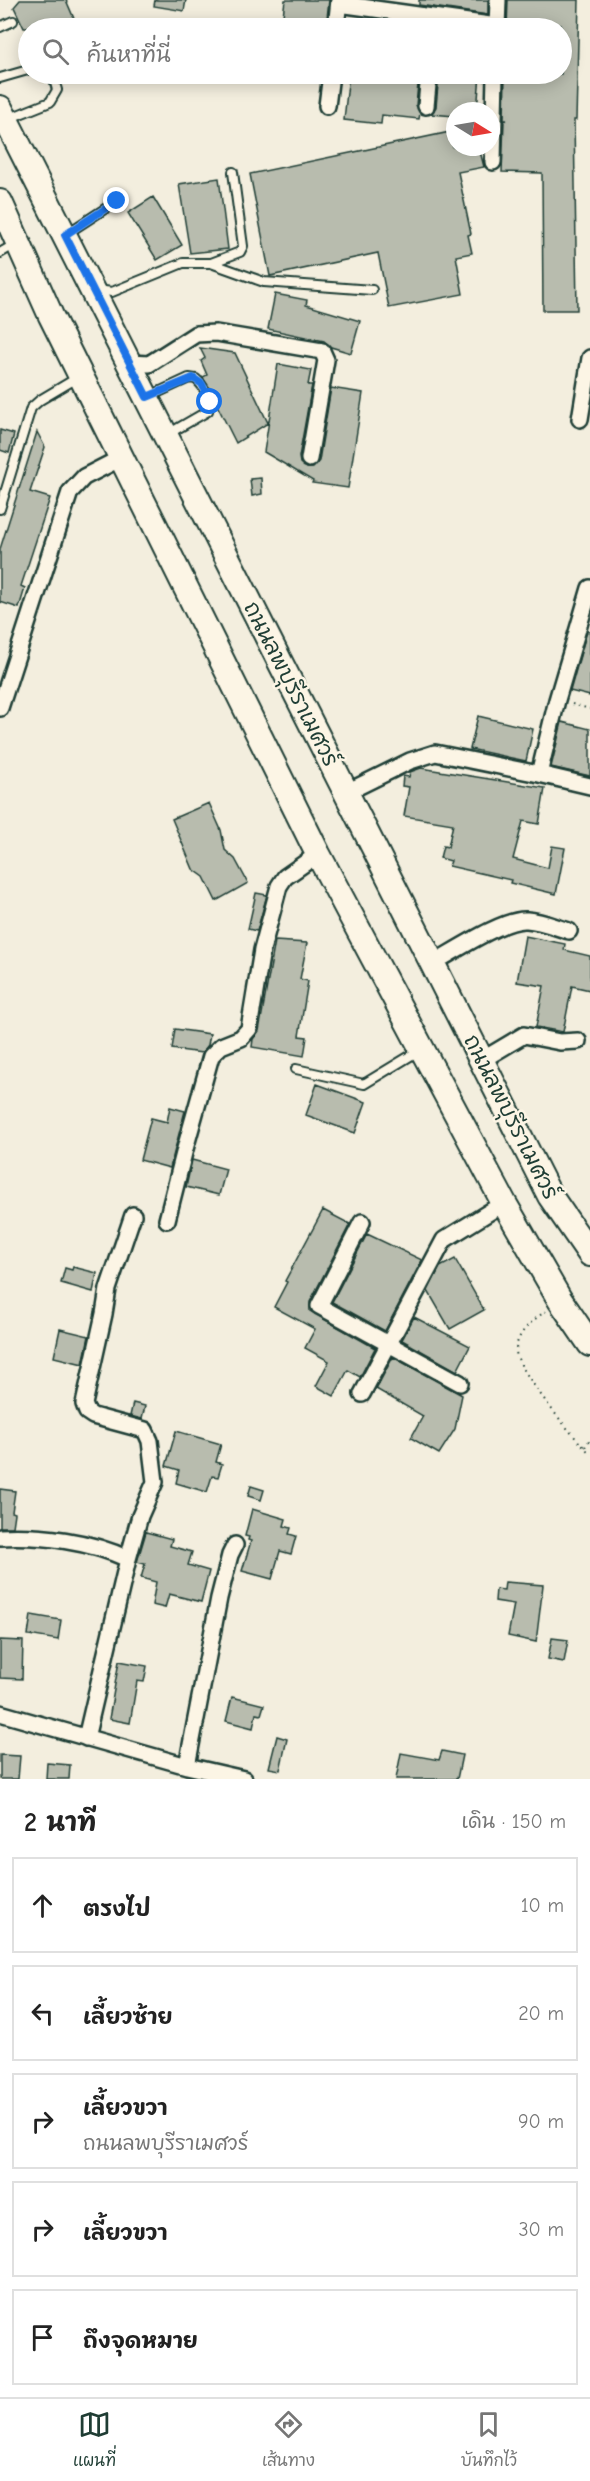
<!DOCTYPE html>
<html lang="th">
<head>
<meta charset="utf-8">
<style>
  :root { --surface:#fff; --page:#f6f6f6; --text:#222; --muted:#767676; --line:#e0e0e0; --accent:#1f3d34 }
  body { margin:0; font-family:"Comic Neue","Playpen Sans Thai",sans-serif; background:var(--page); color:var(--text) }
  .compass { position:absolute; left:446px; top:102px; width:54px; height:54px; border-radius:50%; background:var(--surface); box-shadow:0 3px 15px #0003; rotate:101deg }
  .stop { position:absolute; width:18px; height:18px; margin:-14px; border:4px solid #1a73e8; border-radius:50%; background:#fff }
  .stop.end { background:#1a73e8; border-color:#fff; box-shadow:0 2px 6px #0008 }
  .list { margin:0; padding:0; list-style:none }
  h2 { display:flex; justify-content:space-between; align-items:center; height:78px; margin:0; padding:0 24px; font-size:26px }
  h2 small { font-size:20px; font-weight:400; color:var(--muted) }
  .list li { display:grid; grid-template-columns:39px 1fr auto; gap:18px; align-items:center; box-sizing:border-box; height:96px; margin:0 12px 12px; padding:0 12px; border:2px solid var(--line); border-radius:0px }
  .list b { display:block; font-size:22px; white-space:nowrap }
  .list p { margin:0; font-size:20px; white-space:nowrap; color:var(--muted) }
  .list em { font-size:20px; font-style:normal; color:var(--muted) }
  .icon { flex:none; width:33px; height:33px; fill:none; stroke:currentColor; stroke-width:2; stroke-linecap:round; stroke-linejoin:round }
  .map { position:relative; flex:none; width:590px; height:1779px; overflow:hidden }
  .search { position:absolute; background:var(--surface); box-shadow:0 3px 15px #0003; left:18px; right:18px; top:18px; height:66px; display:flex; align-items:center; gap:15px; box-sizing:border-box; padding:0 21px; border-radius:33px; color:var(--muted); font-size:22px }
  .sheet { height:618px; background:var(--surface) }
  nav { display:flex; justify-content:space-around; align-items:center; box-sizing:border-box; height:84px; border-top:2px solid var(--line); background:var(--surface); font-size:16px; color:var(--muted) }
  nav a { display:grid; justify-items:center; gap:3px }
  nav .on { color:var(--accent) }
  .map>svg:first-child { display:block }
  .building { fill:#b8bcae; stroke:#1f3d34; stroke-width:1.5 }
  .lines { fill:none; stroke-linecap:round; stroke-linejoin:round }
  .lane-casing { stroke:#1f3d34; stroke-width:12 }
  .street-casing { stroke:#1f3d34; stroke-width:20 }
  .primary-casing { stroke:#1f3d34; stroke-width:28 }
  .path { stroke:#1f3d34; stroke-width:2; stroke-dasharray:1.5 4.5; stroke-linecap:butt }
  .lane { stroke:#fcf5e5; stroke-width:8 }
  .street { stroke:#fcf5e5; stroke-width:15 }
  .primary { stroke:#fcf5e5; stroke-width:24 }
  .route { stroke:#1a73e8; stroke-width:8 }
  .labels { text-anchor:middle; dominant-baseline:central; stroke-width:5; stroke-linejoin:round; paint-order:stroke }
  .street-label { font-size:22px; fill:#1f3d34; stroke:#fcf5e5 }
</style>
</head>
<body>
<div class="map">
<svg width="590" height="1779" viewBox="0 0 590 1779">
  <rect width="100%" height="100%" fill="#f3eede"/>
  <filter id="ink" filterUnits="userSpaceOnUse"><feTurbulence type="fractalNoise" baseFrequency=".0167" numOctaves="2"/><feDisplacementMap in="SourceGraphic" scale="12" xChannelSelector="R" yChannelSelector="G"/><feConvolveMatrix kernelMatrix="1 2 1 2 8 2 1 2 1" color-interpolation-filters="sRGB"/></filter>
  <g filter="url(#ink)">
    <path class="building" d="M20,0H66L75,21L61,28H24L14,7Z
      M155,0H186L184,11L154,6Z
      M285,0H329L327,18H294L283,16Z
      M419,0H488V15L419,5Z
      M508,0H579L576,120H574L577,310H543L542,173L502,172L504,121L507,120H504L505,74H561V25H537V28H507Z
      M349,74H419L416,105L420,113L419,119L382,115L381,124L344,120Z
      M439,74H480L477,111H455V116L431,114L436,107Z
      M450,132L453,147H479L484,167L458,172L471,234L468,235L472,253L456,256L463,294L389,308L378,253L270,276L250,174Z
      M219,178L228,249L190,253L179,184Z
      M153,197L182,245L157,260L128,213Z
      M275,294L307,300L306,305L360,321L351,353L331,347L324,341L268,329Z
      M200,348L235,353L268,423L236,443L203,377L207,375L201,361L205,358Z
      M278,364L311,370L308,385H312L299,457L300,463L307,468H313L319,461L331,388L363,393L348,488L312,483L313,481L264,452Z
      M0,430L14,434L9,453L0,450Z
      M37,432L45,447L30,492L50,498L21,586L25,588L19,608L0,602V549Z
      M261,478L262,494L252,496L250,479Z
      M587,631L590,632V696L570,691Z
      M478,716L533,729L526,761L470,749Z
      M562,722L590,729V776L551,767Z
      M421,768L545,788L539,824L523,821L513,859L548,868L552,846L565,848L556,894L510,883L511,880L449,866L451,861L440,858L443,846L448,847L453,824L404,816L409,787L402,786L403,776L409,777L410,772Z
      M209,803L221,830L225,850L235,859L248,883L216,901L204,877L193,869L172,819Z
      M256,893L267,895L257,931L248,929Z
      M525,936L565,944L564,950L590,956V990L572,986L563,1032L536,1027L544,986L517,982Z
      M275,941L307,943L300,979L308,981L299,1036L307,1037L304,1056L252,1047L253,1039L259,1031Z
      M175,1029L210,1034L208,1045L202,1053L172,1049Z
      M317,1084L366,1102L355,1133L306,1115Z
      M170,1107L185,1111L170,1168L140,1160L151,1118L167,1122Z
      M192,1160L226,1169L219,1195L186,1187Z
      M323,1210L350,1224L310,1302V1311L375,1348L360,1377L348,1370L334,1396L316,1386L329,1361L305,1348L315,1329L274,1307L287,1282L285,1281Z
      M367,1234L422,1260L385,1331L332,1302Z
      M455,1259L484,1310L450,1329L428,1291L440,1267Z
      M73,1267L97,1273L93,1292L61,1283L65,1268L72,1270Z
      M414,1317L470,1346L457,1371L402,1340Z
      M60,1329L89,1336L83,1364L54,1357Z
      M393,1357L462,1395L455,1429L439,1454L411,1438L423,1416L376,1389Z
      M133,1403L145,1406L142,1419L130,1416Z
      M176,1431L221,1444L216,1462L222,1464L218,1477L212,1476L207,1492L176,1483L179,1470L166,1466Z
      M251,1486L264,1490L261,1500L248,1496Z
      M0,1489L15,1491L12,1512L15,1513L13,1527H0Z
      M252,1509L286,1519L284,1526L291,1528L289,1534L296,1536L291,1554L280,1551L272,1579L242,1571L251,1541L248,1540L249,1537L245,1536Z
      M146,1532L172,1539L170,1546L192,1552L188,1565L209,1571L201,1602L169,1594L165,1608L152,1605L156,1582L141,1578L145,1564L137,1562Z
      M505,1582L543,1585L536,1642L508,1636L514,1604L495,1601L496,1589L504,1590Z
      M31,1615L61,1620L58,1640L28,1635Z
      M552,1638L568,1640L564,1662L548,1659Z
      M0,1640L23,1641L22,1679L0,1678Z
      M119,1661L147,1666L144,1682L137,1681L130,1723L109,1719Z
      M232,1697L264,1705L261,1715L256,1714L253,1728L226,1721Z
      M277,1736L287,1739L280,1770L269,1768Z
      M442,1751L462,1755L457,1779H396L401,1753L439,1760Z
      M0,1755L20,1756L18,1779H0Z
      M47,1763L70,1765L69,1779H46Z"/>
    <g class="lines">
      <g class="lane-casing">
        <path id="lane" d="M0,27L13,21
          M0,78L28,70
          M10,118L50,102L57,90L54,79L48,74
          M66,234L117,201
          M0,253L17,243
          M211,263L264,282L372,290
          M97,290L112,292L183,263H211L240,252L243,246L233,172
          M148,397L189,378L196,379C204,386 212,400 208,411L168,434
          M0,509L31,408L40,400L77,378
          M296,1069L364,1084L420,1050"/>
      </g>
      <g class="street-casing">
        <path id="street" d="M339,4L497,26
          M336,28L339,0
          M497,28L498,0
          M327,106L331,74
          M426,106L429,74
          M493,162L495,74
          M130,363L149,364L196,334L216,333L322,351L326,360L309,459
          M580,419L590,358
          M0,708L70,492L84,477L121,458
          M539,774L590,786
          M345,793L410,761L435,753L539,774L557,700L590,588
          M433,963C455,951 504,918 527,920C542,921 555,927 569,931
          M482,1060L524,1035L560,1042L578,1041
          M167,1220L185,1149L211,1056L221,1046L241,1038L249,1029L262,950L279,886L285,877L318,854
          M362,1222L319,1306L460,1383
          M362,1394L444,1240L504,1203
          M0,1537C42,1535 90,1541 128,1559
          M0,1713L187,1766L244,1779
          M86,1738L128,1559L140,1516L155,1482L150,1441L145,1430L93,1416L87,1412L84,1404L104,1314L108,1289L133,1215
          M187,1766L219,1598L230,1555L235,1545"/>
      </g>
      <g class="primary-casing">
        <path id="primary" d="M0,108L550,1196L590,1254
          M0,202L51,316L318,854L504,1203L560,1300L590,1344"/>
      </g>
      <path class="path" d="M572,704L590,709
        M546,1311C533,1320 516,1333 516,1351C516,1368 575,1440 590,1453
        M585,1447L590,1439"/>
      <use href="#lane" class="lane"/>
      <use href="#street" class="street"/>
      <use href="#primary" class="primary"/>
    </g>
  </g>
  <g class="lines" filter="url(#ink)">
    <path class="route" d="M117,201L65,235L147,397L193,378L202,384L210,402"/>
  </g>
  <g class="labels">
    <g class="street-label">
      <text transform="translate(291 684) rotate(63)">ถนนลพบุรีราเมศวร์</text>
      <text transform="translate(511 1117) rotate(63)">ถนนลพบุรีราเมศวร์</text>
    </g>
  </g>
</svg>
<svg class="compass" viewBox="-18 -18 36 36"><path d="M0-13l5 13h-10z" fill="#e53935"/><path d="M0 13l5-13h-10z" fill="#767676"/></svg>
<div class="stop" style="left:210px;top:402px"></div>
<div class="stop end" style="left:117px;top:201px"></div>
<div class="search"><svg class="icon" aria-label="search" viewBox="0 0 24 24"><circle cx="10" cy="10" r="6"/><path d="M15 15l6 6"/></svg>ค้นหาที่นี่</div>
</div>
<section class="sheet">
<h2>2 นาที<small>เดิน · 150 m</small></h2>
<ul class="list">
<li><svg class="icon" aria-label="ahead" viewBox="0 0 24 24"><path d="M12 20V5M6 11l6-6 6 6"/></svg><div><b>ตรงไป</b></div><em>10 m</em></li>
<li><svg class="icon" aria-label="left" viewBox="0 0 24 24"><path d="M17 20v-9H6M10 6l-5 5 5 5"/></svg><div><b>เลี้ยวซ้าย</b></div><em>20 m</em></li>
<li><svg class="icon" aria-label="right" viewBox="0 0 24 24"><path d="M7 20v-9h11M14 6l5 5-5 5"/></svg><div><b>เลี้ยวขวา</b><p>ถนนลพบุรีราเมศวร์</p></div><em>90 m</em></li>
<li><svg class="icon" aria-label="right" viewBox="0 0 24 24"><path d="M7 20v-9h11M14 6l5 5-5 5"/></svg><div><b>เลี้ยวขวา</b></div><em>30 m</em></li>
<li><svg class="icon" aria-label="arrive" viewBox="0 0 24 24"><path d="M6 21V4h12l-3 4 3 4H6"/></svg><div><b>ถึงจุดหมาย</b></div></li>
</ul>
</section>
<nav>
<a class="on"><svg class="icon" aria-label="map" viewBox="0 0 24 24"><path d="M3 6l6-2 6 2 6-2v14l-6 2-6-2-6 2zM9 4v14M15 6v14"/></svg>แผนที่</a>
<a><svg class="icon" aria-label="directions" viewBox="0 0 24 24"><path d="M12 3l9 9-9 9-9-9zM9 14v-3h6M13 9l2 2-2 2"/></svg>เส้นทาง</a>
<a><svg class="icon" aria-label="saved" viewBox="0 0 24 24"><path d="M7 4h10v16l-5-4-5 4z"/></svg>บันทึกไว้</a>
</nav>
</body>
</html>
